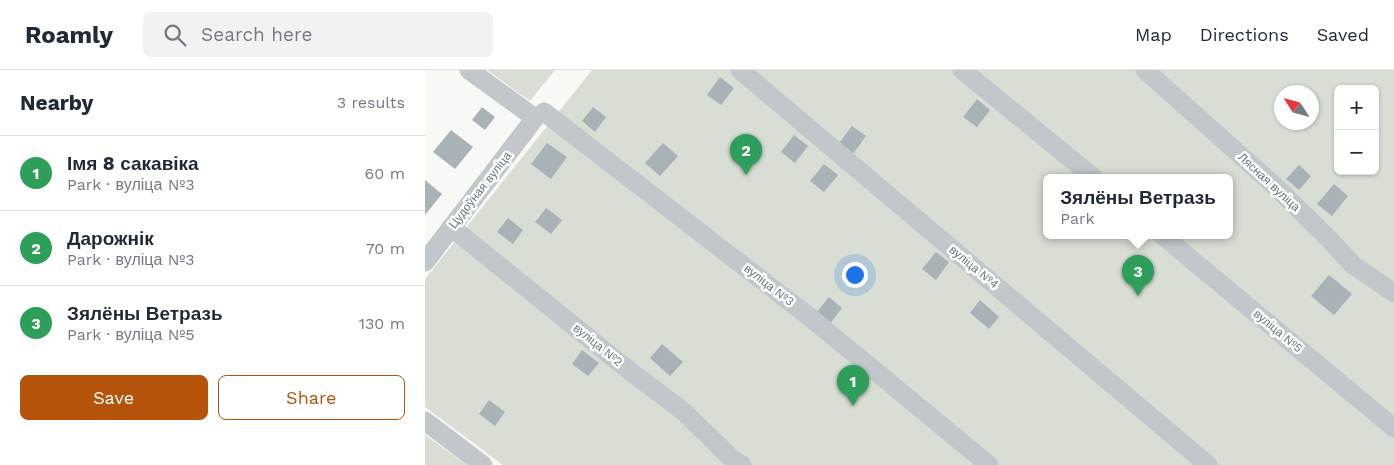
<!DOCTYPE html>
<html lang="en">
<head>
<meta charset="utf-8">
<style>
  :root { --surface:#fff; --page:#f2f2f3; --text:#1f2937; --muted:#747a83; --line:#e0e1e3; --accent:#b45309 }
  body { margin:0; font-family:"Work Sans",sans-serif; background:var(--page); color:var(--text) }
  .controls { position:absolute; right:15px; top:15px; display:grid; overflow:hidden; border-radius:8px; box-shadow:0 1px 4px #0004 }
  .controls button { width:45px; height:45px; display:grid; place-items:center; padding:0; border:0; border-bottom:1px solid var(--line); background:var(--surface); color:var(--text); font:25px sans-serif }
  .compass { position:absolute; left:849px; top:15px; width:45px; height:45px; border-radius:50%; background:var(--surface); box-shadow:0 1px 4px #0004; rotate:306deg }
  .you { position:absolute; left:429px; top:204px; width:18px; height:18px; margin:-12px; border:4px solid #fff; border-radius:50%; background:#1a73e8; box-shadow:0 0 0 8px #1a73e833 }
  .badge { display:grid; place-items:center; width:32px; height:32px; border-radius:50%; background:var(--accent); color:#fff; font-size:16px; font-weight:700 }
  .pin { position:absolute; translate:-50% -41px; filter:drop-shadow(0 1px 2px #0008) }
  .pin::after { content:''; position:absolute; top:26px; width:18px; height:15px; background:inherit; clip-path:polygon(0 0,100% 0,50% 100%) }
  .popup { position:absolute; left:618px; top:104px; width:190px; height:65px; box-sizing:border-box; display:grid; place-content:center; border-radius:8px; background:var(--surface); filter:drop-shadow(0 1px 4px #0005); font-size:16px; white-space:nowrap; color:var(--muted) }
  .popup b { font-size:19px; color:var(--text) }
  .popup::after { content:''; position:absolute; left:50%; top:100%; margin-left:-10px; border:10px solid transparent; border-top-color:var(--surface) }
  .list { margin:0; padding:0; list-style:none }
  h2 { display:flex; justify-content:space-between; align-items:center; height:65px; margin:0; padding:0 20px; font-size:21px }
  h2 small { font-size:16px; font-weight:400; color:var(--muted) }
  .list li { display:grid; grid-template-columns:32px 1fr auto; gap:15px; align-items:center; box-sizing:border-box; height:75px; padding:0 20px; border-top:1px solid var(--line) }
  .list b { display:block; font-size:19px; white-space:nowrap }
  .list p { margin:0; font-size:16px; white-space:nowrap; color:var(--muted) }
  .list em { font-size:16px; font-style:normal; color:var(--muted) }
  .actions { display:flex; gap:10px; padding:15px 20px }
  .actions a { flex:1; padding:11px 0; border:1px solid var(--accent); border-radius:8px; text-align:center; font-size:18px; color:var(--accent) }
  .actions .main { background:var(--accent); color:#fff }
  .icon { flex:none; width:28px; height:28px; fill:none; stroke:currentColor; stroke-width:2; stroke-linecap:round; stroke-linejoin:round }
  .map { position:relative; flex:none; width:969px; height:395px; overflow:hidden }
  header { display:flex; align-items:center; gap:30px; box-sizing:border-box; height:70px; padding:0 25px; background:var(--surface); border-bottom:1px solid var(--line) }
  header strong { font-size:24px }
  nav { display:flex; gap:28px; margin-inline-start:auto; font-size:18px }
  .search { width:350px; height:45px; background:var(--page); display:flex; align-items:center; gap:12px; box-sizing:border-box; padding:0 18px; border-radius:8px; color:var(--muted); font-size:19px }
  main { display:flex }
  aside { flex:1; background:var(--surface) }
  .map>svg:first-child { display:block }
  .green { fill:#d9ded4; fill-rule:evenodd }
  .building { fill:#a8b3b8 }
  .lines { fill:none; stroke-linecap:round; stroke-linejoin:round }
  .minor { stroke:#c1c7ca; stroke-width:19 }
  .labels { text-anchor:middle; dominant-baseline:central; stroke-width:5; stroke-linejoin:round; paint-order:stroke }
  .street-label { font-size:12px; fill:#627882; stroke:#fff }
</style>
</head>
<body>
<header>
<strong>Roamly</strong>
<div class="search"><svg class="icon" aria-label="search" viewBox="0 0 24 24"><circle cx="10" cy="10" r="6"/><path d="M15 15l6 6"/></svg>Search here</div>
<nav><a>Map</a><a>Directions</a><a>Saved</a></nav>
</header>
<main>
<aside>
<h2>Nearby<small>3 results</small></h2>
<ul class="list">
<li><span class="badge" style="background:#2e9e5b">1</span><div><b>Імя 8 сакавіка</b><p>Park · вуліца №3</p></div><em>60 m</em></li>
<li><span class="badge" style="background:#2e9e5b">2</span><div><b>Дарожнік</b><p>Park · вуліца №3</p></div><em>70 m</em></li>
<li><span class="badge" style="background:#2e9e5b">3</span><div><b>Зялёны Ветразь</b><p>Park · вуліца №5</p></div><em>130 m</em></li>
</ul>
<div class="actions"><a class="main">Save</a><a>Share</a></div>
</aside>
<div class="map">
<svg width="969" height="395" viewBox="0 0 969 395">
  <rect width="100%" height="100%" fill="#f8f8f5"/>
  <path class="green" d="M62,0H130L105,31Z
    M167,0H969V395H78L0,337V209ZM913,19H950V101H913ZM856,22H886V52H856ZM622,107H804V165H622Z
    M0,365L42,395H0Z"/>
  <path class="building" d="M295,7L309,18L296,35L282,25Z
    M552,29L565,40L552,57L538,47Z
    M57,37L70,47L60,60L47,50Z
    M168,37L181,47L170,62L157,51Z
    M427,56L441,66L428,84L414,73Z
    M26,60L48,77L30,99L8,82Z
    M369,65L383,76L370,93L356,82Z
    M122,73L142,87L126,109L106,94Z
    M238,73L253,86L235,106L220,93Z
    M399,94L413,105L399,122L385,111Z
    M874,95L886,106L874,120L861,109Z
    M0,110L17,124L0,145Z
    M909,114L923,126L907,146L892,134Z
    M121,138L137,150L126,164L110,152Z
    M83,148L98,160L88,174L72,162Z
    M511,182L524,192L511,210L497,199Z
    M904,205L927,224L909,245L886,226Z
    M404,227L417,238L404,255L390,244Z
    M555,230L574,247L564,259L545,243Z
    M237,274L258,292L245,306L225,288Z
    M157,280L174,293L163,306L147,294Z
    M64,330L80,342L70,356L54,344Z"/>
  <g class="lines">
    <path class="minor" d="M315,0L783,395
      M537,0L668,107
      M720,0L852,118L902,167L928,195L969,223
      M119,42L386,248L564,395
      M26,157L206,302L258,341L307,389L317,395
      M737,165L969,358
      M0,192L110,48L44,0
      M0,351L58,395"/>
  </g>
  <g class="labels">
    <g class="street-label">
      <text transform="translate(844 112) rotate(43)">Лясная вуліца</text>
      <text transform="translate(55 120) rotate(-52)">Цудоўная вуліца</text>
      <text transform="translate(549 197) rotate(40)">вуліца №4</text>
      <text transform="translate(344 215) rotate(38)">вуліца №3</text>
      <text transform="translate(853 261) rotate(40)">вуліца №5</text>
      <text transform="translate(173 275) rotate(39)">вуліца №2</text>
    </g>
  </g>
</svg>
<div class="controls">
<button>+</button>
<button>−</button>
</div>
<svg class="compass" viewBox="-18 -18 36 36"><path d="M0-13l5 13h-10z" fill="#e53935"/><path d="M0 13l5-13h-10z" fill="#747a83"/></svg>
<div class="you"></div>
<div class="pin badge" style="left:428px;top:336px;background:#2e9e5b">1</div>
<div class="pin badge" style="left:321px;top:105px;background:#2e9e5b">2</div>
<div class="pin badge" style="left:713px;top:226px;background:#2e9e5b">3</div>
<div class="popup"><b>Зялёны Ветразь</b>Park</div>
</div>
</main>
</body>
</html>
